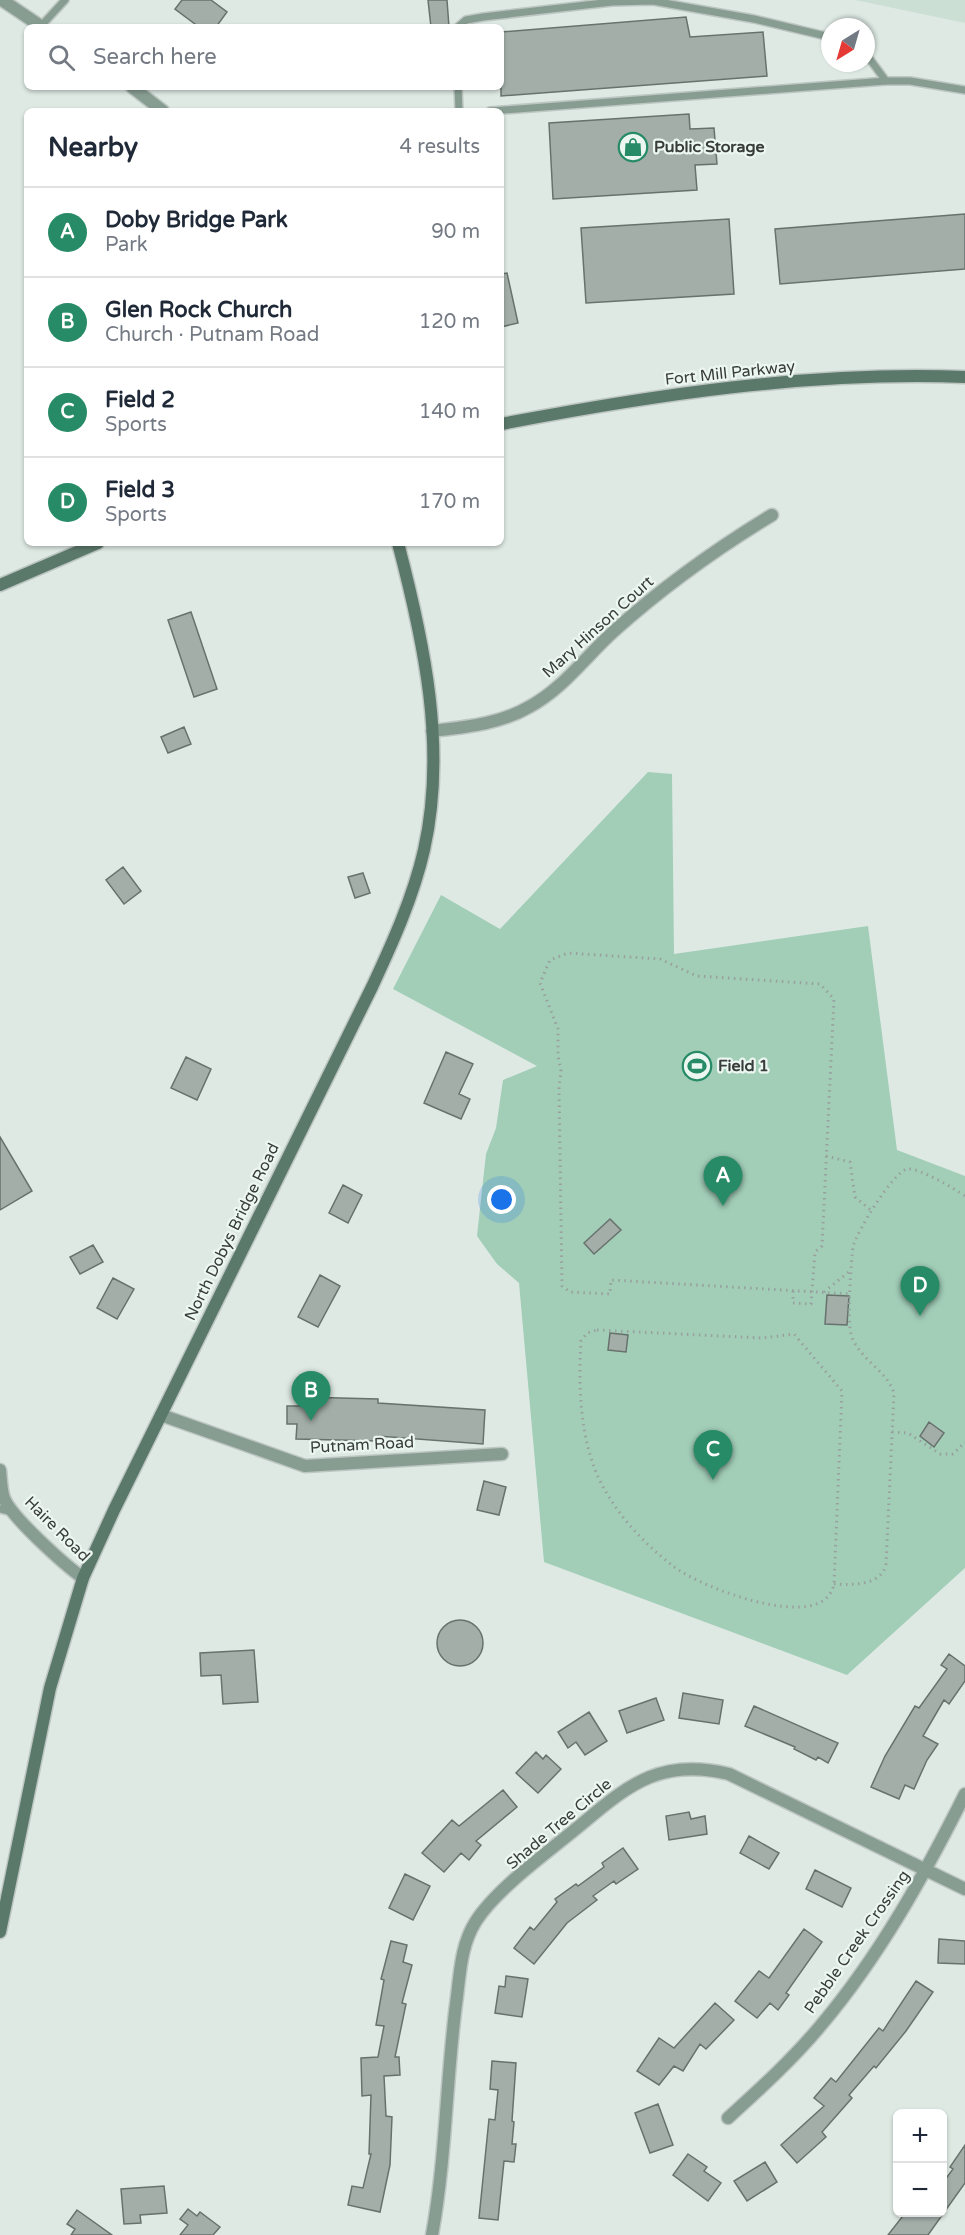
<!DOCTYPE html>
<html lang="en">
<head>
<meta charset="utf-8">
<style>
  :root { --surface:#fff; --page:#f6f6f7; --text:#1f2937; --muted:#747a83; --line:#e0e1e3; --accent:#268b66 }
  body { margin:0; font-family:"Varela Round",sans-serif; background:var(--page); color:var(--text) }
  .controls { position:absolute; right:18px; bottom:18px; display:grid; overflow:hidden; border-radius:9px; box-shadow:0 2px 4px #0004 }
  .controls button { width:54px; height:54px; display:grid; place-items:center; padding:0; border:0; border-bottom:2px solid var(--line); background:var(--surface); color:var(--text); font:30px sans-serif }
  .compass { position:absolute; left:821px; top:18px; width:54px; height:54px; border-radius:50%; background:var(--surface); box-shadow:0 2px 4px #0004; rotate:217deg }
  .you { position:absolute; left:502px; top:1200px; width:21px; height:21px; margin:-15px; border:4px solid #fff; border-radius:50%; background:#1a73e8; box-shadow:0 0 0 9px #1a73e833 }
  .badge { display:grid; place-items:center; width:39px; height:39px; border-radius:50%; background:var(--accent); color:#fff; font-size:20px; font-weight:700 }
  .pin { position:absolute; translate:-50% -50px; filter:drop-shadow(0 2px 3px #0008) }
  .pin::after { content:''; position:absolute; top:32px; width:21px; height:18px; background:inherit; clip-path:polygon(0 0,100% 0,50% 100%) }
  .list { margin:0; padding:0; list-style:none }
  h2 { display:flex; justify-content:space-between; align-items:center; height:78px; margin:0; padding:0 24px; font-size:26px }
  h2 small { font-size:20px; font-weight:400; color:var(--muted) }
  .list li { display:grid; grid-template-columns:39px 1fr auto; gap:18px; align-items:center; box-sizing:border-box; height:90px; padding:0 24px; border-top:2px solid var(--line) }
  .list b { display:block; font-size:22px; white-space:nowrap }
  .list p { margin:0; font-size:20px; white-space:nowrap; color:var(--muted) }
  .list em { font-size:20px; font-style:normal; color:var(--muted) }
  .icon { flex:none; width:33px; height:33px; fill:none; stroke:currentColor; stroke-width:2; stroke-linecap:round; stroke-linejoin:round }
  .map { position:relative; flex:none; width:965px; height:2235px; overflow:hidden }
  .search { position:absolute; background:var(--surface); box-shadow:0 2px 4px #0004; left:24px; top:24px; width:480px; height:66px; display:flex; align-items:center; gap:15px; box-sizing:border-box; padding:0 21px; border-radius:9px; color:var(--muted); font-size:22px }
  .panel { position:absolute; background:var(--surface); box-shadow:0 2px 4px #0004; left:24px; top:108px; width:480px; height:438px; border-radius:9px }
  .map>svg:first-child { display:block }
  .built { fill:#ccdfd5 }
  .green { fill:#a2ceb8 }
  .building { fill:#a3aea9; stroke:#68726d; stroke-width:1.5 }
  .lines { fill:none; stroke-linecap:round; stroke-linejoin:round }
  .lane-casing { stroke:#bdc6c2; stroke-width:10 }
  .street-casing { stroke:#bdc6c2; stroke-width:15 }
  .secondary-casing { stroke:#bdc6c2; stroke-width:15 }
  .path { stroke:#98a09d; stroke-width:3; stroke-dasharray:1.5 4.5; stroke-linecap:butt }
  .lane { stroke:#889d92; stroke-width:7 }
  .street { stroke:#889d92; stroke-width:12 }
  .secondary { stroke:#5b796b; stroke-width:12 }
  .labels { text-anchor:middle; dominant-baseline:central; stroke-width:4.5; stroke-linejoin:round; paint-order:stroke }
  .poi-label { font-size:16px; font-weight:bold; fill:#383c3a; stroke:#ecf7f1; text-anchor:start }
  .street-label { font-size:16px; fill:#383c3a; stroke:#ecf7f1 }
</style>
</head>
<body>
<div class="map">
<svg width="965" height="2235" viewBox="0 0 965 2235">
  <rect width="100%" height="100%" fill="#dee9e4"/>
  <path class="built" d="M855,0H965V23Z"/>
  <path class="green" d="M648,772L672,774L674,954L868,926L897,1150L965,1176V1568L847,1675L544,1562L519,1283L497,1264L477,1236L486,1154L496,1128L503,1080L537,1066L393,989L441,895L500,929Z"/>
  <path class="building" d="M182,0H211L227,12L216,27H199L175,9Z
    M428,0H447L449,27H431Z
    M686,17L690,37L763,32L767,76L501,96V32Z
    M689,114L690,129L714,128L717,164L695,165L697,190L553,199L549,123Z
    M965,214V269L780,284L775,229Z
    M729,219L734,294L586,303L581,228Z
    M507,273L518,323L501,327V274Z
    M191,612L217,689L194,697L168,620Z
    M184,727L191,744L168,753L161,737Z
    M123,867L141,891L124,904L106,880Z
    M363,873L370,893L355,898L348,877Z
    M446,1052L473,1064L459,1094L470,1099L461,1119L424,1103Z
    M186,1057L211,1069L197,1100L171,1088Z
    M0,1137L32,1191L0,1210Z
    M343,1185L362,1195L348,1223L329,1213Z
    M610,1219L621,1230L594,1254L584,1243Z
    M93,1245L103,1262L80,1274L70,1257Z
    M320,1275L340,1286L318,1327L298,1317Z
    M113,1278L134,1289L117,1319L97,1308Z
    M827,1295L849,1296L847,1325L825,1324Z
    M610,1333L628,1335L626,1352L608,1350Z
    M302,1397L378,1399V1403L485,1410L483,1444L378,1436V1441L296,1439L297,1424H287V1406H301Z
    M929,1422L944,1433L934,1447L920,1436Z
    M484,1481L506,1487L499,1515L477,1510Z
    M437 1643a23 23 0 1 1 46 0a23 23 0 1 1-46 0Z
    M254,1650L258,1702L223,1704L221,1675L201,1676L200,1653Z
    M949,1654L965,1666V1681L949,1704L944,1700L923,1736L938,1744L927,1760L914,1789L905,1785L899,1799L871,1787L885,1756L915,1706L919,1708L947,1669L941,1665Z
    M683,1693L723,1700L719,1724L679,1718Z
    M656,1698L664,1720L627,1733L619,1711Z
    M754,1706L838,1743L828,1763L818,1757L816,1760L794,1749L795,1747L745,1726Z
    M589,1712L607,1741L585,1755L576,1742L568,1748L558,1732Z
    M536,1752L543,1759L546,1755L561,1769L538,1793L516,1773Z
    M503,1790L517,1807L476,1841L481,1845L469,1860L461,1853L444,1872L422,1853L452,1820L459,1826Z
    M689,1812L691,1819L705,1816L707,1834L669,1840L666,1816Z
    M749,1836L779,1853L769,1869L740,1853Z
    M623,1848L638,1869L616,1884L614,1881L593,1896L597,1900L567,1923L534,1964L514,1948L530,1927L534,1930L557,1902L555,1899L576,1884L578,1886L604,1867L602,1863Z
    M815,1870L851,1888L842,1907L806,1889Z
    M405,1874L430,1886L413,1920L389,1908Z
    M804,1929L822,1942L786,1993L789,1995L778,2010L770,2003L757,2018L735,2001L759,1971L769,1978Z
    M939,1939L965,1941V1964L938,1963Z
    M391,1941L407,1945L403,1962L412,1965L402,2003L406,2004L395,2057H399L400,2075L384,2076L386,2116L392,2117L390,2165L380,2212L348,2205L352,2186L363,2188L371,2154H369L371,2095L362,2096L361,2058L378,2057L384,2026L376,2025L384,1980L381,1979Z
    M506,1976L528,1979L522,2017L495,2013L499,1986L505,1987Z
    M916,1981L933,1992L906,2031L876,2068L874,2066L849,2095L852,2098L822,2132L826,2137L797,2163L781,2145L824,2106L814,2098L831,2078L836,2082L879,2028L883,2031Z
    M715,2003L734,2020L706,2049L700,2044L683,2071L674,2066L659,2085L637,2071L659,2038L674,2048Z
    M492,2061L516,2063L512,2121L514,2122L512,2144H516L514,2162L504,2161L498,2220L479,2218L489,2119L495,2120L498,2090L490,2089Z
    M658,2104L673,2145L650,2153L635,2113Z
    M965,2145V2183L928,2235H888L906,2212H942V2184L953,2169L950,2167Z
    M688,2154L707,2167L704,2171L721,2183L708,2201L673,2175Z
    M765,2162L777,2182L747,2201L734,2181Z
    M164,2186L167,2213L140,2215L141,2223L124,2224L121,2189Z
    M188,2209L197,2216L200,2212L220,2227L213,2235H180L188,2225L180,2219Z
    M77,2210L112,2235H71L75,2229L67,2224Z"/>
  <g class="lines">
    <g class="lane-casing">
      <path id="lane" d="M41,26L65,0
        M458,27L466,20L483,17L612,2L653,1L754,19L830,37
        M866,54L886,81
        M458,87L459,111
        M490,111L886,81H910L965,90
        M0,1509L12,1512"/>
    </g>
    <g class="street-casing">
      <path id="street" d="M2,0L42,27
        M132,87L163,111
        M432,731C465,727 500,724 529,707C563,689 586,656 614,631C663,587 716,549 772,515
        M161,1415L305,1466L502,1454
        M0,1470C1,1479 1,1490 4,1498C11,1517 65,1565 83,1578
        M728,2118C761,2088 794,2058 822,2024C880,1955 925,1874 965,1794
        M432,2235C446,2159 446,2081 456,2004C460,1976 460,1946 476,1921C498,1887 551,1850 583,1823C631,1782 664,1758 729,1774L965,1889"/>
    </g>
    <g class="secondary-casing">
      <path id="secondary" d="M501,424C653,395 810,371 965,377
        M0,585L98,543
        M0,1932L50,1688L83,1578L114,1510L372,987C392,944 413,898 424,850C447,748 424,642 398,543"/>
    </g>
    <path class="path" d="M826,1156L850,1162L855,1197L873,1212
      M793,1291V1303L811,1304L815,1252L822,1246L834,999L820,984L697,976L660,959L568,953L550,960L540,983L558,1029V1056L561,1071L559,1088L562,1286L570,1292L610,1294L611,1280L851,1294
      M824,1292L851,1270
      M597,1330L762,1338L794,1334L842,1391L834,1584C824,1636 699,1587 673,1566C646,1545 623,1521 606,1492C580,1449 578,1390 581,1341L587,1333Z
      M892,1432L908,1433L940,1454H953L965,1442
      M834,1584C851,1585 882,1586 886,1564L894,1393C887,1370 858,1359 851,1334C847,1320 851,1263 853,1247C856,1233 893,1172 907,1169C918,1167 955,1189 965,1196"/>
    <use href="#lane" class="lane"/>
    <use href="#street" class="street"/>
    <use href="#secondary" class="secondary"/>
  </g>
  <defs>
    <g id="shop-ring" transform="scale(1.5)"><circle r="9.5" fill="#ecf7f1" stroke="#268b66" stroke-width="1.5"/><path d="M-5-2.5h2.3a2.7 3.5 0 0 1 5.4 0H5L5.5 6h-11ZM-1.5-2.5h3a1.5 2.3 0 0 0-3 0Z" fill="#268b66"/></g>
    <g id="stadium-ring" transform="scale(1.5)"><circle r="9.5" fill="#ecf7f1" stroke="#268b66" stroke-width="1.5"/><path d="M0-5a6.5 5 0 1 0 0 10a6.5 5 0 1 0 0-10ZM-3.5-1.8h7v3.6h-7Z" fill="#268b66"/></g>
  </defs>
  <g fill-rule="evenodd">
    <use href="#shop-ring" x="633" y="147"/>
    <use href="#stadium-ring" x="697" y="1066"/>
  </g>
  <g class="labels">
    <g class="poi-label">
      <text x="654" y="147">Public Storage</text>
      <text x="718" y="1066">Field 1</text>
    </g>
    <g class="street-label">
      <text transform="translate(730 373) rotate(-6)">Fort Mill Parkway</text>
      <text transform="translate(598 627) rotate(-42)">Mary Hinson Court</text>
      <text transform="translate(232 1232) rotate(-64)">North Dobys Bridge Road</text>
      <text transform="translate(362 1445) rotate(-3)">Putnam Road</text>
      <text transform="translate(57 1529) rotate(45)">Haire Road</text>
      <text transform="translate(559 1824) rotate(-40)">Shade Tree Circle</text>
      <text transform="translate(857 1942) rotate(-55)">Pebble Creek Crossing</text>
    </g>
  </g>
</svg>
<div class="controls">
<button>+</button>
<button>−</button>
</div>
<svg class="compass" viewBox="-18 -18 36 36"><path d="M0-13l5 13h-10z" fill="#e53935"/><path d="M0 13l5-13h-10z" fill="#747a83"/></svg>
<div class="you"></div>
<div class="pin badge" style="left:723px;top:1206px">A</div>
<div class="pin badge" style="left:311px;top:1421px">B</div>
<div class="pin badge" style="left:713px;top:1480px">C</div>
<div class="pin badge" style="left:920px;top:1316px">D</div>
<div class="search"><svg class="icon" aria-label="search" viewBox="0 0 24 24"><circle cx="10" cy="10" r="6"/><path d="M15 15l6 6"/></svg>Search here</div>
<section class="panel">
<h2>Nearby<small>4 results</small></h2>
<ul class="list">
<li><span class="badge">A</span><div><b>Doby Bridge Park</b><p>Park</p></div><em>90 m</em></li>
<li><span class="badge">B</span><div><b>Glen Rock Church</b><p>Church · Putnam Road</p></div><em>120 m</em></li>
<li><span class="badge">C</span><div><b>Field 2</b><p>Sports</p></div><em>140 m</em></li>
<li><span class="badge">D</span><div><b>Field 3</b><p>Sports</p></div><em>170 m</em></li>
</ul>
</section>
</div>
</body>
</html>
